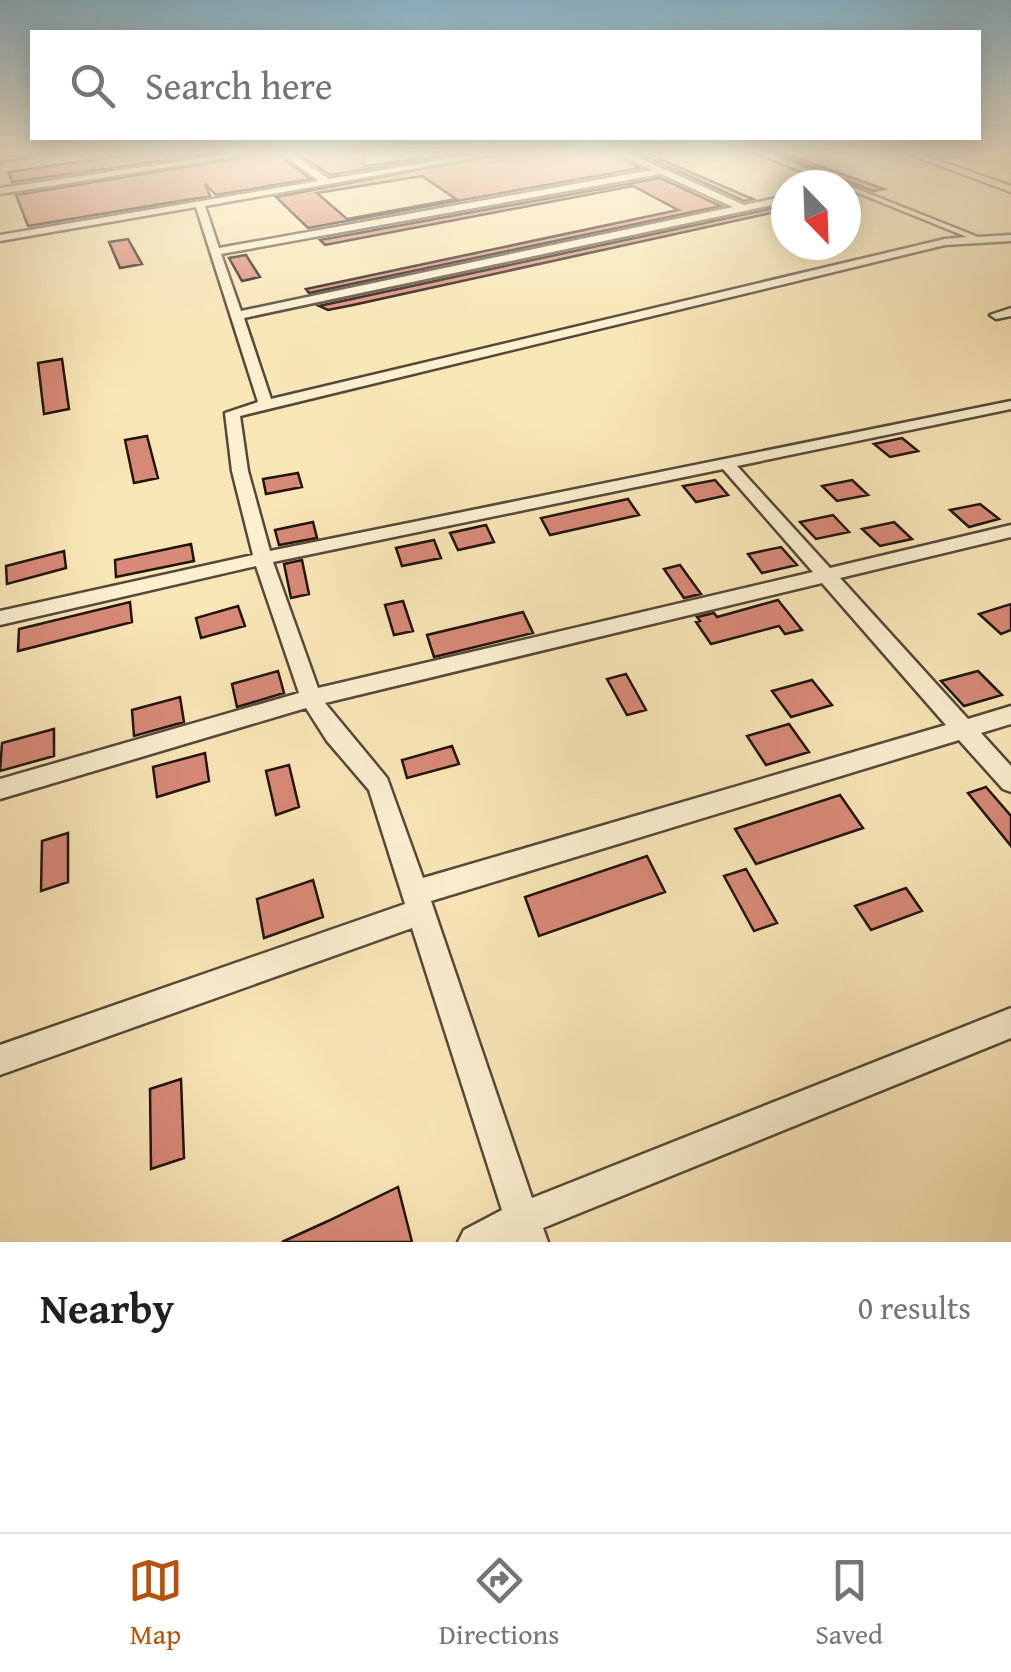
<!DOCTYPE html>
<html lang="en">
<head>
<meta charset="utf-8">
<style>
  :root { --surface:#fff; --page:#f2f2f2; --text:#202124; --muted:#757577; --line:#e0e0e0; --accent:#b45309 }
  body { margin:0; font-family:"Gentium Book Plus",serif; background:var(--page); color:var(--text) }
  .compass { position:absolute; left:771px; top:170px; width:90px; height:90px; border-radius:50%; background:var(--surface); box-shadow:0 5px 25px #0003; rotate:157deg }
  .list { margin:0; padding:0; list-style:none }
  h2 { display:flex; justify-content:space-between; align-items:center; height:130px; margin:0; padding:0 40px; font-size:42px }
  h2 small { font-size:32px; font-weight:400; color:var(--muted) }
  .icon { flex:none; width:55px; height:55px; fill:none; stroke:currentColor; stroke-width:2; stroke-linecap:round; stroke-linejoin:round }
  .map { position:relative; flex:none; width:1011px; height:1242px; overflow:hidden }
  .search { position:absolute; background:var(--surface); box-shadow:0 5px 25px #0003; left:30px; right:30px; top:30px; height:110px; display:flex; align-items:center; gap:25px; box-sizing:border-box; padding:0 35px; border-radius:0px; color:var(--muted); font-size:38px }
  .sheet { height:290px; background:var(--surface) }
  nav { display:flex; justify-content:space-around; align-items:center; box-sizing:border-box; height:140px; border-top:2px solid var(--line); background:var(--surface); font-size:28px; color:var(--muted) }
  nav a { display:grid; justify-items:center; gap:5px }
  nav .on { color:var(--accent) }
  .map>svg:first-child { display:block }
  .building { fill:#d88a78; stroke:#20140f; stroke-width:2.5; fill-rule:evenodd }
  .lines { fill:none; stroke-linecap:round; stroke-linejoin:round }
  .minor-casing { stroke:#564839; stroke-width:5 }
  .minor { fill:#fbefd0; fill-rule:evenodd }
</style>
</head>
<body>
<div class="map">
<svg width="1011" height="1242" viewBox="0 0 1011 1242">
  <rect width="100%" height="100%" fill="#f9e6b7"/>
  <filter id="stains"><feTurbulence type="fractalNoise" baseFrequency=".002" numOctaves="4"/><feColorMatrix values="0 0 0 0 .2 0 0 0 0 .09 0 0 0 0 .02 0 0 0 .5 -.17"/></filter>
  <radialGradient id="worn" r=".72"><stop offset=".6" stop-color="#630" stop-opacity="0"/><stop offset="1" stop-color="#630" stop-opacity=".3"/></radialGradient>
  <path class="building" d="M147,152H222L12,182L8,172Z
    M276,152L310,179L216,195L205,184L210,196L28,226L16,195Z
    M295,152H363L364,166L470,152L330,175Z
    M510,152H613L640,168L308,228L276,197ZM422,176L456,199L347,219L317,193Z
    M646,152L676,166L753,199L744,201L638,153Z
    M773,152H781L884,189L873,191Z
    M660,178L721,206L309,293L306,289L678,210L633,186L325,245L320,240Z
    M774,208L780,211L353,305L328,310L319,306Z
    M128,239L142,264L120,268L109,242Z
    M246,255L260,277L242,281L229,258Z
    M62,359L69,409L44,414L38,363Z
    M147,436L158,478L134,483L125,440Z
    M902,438L918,451L890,457L874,444Z
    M298,473L302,487L266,494L263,479Z
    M715,480L728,495L696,502L683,486Z
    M852,480L868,495L837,501L822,486Z
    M628,499L639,515L550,535L541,518Z
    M980,504L999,519L969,527L950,510Z
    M833,515L849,532L816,539L800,522Z
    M313,522L317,538L279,545L275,530Z
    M894,522L912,539L880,546L862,529Z
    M486,525L494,542L458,550L450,533Z
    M434,540L441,558L402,566L396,548Z
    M191,544L194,561L116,577L115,560Z
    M781,547L797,565L762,573L748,554Z
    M64,551L66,568L7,584L6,566Z
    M302,560L309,594L291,598L284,564Z
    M680,565L701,594L684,598L664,569Z
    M778,600L802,630L785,634L779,626L711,644L696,622L700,621L697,617L714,613L717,617Z
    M403,601L413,631L394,635L385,605Z
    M130,602L132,622L18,651L19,629Z
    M1011,604V630L1001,634L979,614Z
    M238,606L245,626L201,638L196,618Z
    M523,612L533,633L434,657L427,635Z
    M278,671L284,693L237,707L232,684Z
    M978,671L1002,695L964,706L941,681Z
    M626,674L646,710L627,715L607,679Z
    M812,680L832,705L791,717L772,691Z
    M180,697L184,722L134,736L132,710Z
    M789,724L809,752L766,765L747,736Z
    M54,729V756L0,771L2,743Z
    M452,746L459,764L407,778L402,760Z
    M205,753L209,781L157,797L153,767Z
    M289,765L299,807L276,815L266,771Z
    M986,787L1011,816V846L968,793Z
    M840,795L863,828L756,864L735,829Z
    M68,833V882L41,891L42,841Z
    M647,856L665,892L539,936L525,897Z
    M746,869L777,923L754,931L724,876Z
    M313,880L323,917L264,938L257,899Z
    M906,888L922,911L871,930L855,906Z
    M181,1079L184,1158L151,1169L150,1089Z
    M398,1187L412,1242H282L328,1221Z"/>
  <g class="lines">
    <g class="minor-casing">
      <path id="minor" d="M33,152H54L0,161V155Z
        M245,152H263L0,194V188Z
        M280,152H289L329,179L490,152H506L205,206L219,248L652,170L616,152H626L744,205L786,196V202L244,318L271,399L945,239L967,237L846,188V185H837L753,152H764L978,237L1011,235V241L945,245L240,416L248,471L270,551L1011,401V409L737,466L830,568L1011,525V537L840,578L968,719L1011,706V724L981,733L1011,766V792L1003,789L959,740L431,901L532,1198L1011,1008V1038L543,1228L548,1242H458L464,1230L502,1210L412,928L0,1075V1045L405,904L369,790L327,741L306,708L0,799V779L299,693L256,566L0,625V611L253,555L232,471L225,413L258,402L196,207L0,241V235L319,181ZM661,174L733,207L241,311L221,254ZM723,469L813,572L318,688L273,562ZM822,583L946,725L423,878L387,778L325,703Z
        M903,152H914L1011,186V192Z
        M1011,308V316L996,319L990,315Z"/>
    </g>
    <use href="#minor" class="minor"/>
  </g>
  <linearGradient id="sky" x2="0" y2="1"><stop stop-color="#8ab9d0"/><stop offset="0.47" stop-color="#fcf4df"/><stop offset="1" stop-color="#fcf4df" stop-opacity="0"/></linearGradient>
  <rect width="1011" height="325" fill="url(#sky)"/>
  <rect width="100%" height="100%" filter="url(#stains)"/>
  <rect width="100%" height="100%" fill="url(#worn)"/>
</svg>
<svg class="compass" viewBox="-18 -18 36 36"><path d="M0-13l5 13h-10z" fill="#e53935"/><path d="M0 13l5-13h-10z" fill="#757577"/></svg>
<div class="search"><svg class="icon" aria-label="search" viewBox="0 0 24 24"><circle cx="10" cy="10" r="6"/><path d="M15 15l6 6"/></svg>Search here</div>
</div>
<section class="sheet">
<h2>Nearby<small>0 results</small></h2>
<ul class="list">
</ul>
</section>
<nav>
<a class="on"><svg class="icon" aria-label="map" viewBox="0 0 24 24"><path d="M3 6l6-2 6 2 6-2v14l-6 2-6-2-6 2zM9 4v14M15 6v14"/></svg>Map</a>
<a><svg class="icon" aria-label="directions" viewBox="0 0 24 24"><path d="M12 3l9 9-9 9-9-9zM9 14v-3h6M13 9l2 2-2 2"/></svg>Directions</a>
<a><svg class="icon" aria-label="saved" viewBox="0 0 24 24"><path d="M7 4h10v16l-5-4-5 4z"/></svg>Saved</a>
</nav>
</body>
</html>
